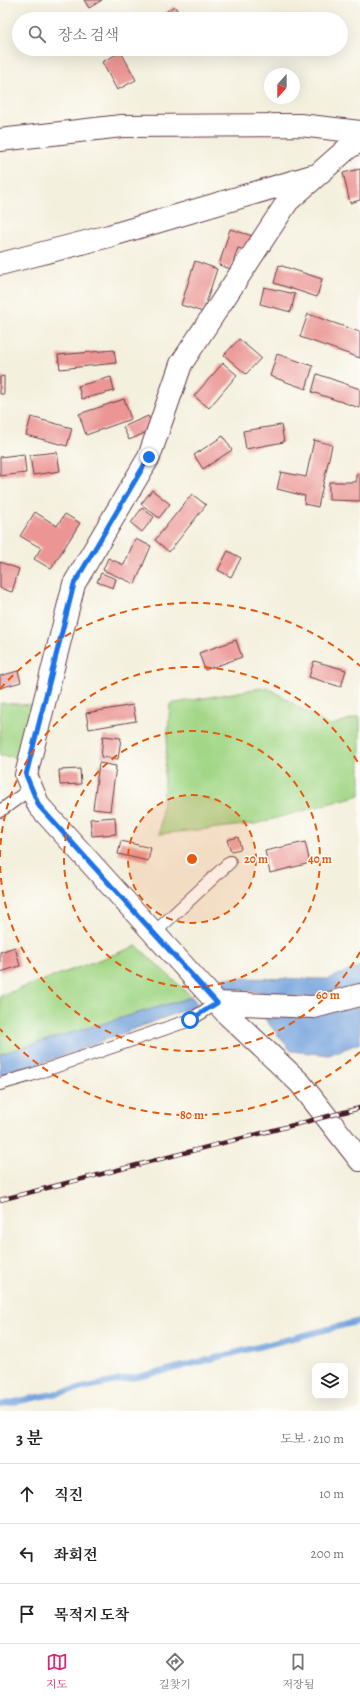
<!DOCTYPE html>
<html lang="ko">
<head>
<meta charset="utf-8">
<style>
  :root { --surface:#fff; --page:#f6f6f6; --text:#222; --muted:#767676; --line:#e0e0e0; --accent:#db2777 }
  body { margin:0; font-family:Alegreya,"Noto Serif KR",serif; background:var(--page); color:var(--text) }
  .controls { position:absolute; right:12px; bottom:12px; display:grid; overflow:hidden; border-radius:8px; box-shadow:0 4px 16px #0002 }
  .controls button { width:36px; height:36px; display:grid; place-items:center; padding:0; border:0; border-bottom:1px solid var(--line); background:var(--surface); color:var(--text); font:20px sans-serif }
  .compass { position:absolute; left:264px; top:68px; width:36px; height:36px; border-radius:50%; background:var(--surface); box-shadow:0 4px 16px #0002; rotate:201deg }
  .stop { position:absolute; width:12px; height:12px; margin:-9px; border:3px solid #1a73e8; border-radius:50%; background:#fff }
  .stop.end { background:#1a73e8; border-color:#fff; box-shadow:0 1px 4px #0008 }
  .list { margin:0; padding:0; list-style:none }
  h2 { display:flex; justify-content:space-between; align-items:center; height:52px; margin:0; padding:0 16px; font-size:17px }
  h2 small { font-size:13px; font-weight:400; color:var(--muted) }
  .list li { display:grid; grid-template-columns:26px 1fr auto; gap:12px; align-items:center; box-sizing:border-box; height:60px; padding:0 16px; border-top:1px solid var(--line) }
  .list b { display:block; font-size:15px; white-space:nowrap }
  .list em { font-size:13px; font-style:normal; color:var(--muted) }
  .icon { flex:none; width:22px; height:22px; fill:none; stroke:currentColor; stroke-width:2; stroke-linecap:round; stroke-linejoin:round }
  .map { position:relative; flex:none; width:360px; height:1411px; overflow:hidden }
  .search { position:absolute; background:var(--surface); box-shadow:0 4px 16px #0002; left:12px; right:12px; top:12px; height:44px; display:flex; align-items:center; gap:10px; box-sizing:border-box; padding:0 14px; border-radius:22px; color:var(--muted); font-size:15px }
  .sheet { height:232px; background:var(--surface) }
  nav { display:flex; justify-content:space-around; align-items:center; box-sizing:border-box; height:56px; border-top:1px solid var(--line); background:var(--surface); font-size:11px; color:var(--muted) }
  nav a { display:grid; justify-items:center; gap:2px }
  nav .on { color:var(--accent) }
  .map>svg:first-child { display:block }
  .green { fill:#a3d787; stroke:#767b59 }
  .water { fill:#74a3dd; stroke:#5f6184 }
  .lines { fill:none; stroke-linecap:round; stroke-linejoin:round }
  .stream { stroke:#74a3dd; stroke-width:6 }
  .building { fill:#eb9694 }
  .service-casing { stroke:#643e46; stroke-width:14 }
  .minor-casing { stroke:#643e46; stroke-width:24 }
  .service { stroke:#fff; stroke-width:12 }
  .minor { stroke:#fff; stroke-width:22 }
  .rail-casing { stroke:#4a1f2b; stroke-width:4.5 }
  .rail { stroke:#fdfcf7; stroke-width:3; stroke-dasharray:9; stroke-linecap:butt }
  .route { stroke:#1a73e8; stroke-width:5 }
  .ring { fill:none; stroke:#e8590c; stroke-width:2; stroke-dasharray:7 5 }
  .centre { fill:#e8590c; stroke:#fdfcf7; stroke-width:2 }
  .ring-label { font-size:12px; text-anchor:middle; font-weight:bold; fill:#e8590c; stroke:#fdfcf7; stroke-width:3; stroke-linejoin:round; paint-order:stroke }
</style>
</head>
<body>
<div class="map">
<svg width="360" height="1411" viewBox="0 0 360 1411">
  <rect width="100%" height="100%" fill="#fdfcf7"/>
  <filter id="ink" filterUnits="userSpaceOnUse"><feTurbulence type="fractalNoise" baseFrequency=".025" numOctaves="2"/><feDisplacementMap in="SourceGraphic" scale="8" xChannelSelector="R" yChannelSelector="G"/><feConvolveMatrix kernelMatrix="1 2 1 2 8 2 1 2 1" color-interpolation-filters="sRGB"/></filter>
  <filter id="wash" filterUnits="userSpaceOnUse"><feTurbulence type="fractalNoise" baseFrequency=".012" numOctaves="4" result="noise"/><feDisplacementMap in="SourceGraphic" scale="16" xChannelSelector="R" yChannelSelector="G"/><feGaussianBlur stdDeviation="0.9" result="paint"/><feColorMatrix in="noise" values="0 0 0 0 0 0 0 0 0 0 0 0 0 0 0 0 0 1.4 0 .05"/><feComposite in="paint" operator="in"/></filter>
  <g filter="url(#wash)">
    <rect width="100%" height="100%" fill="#f4f0de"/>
    <path class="green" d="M267,687L329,726L360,716V795L255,824L160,834L170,704Z
      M0,703L32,705L20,757L0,756Z
      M137,946L192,997L0,1054V996Z"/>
    <path class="water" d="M360,966V987L319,999L224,988L220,978L328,979Z
      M192,997L198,1005L37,1065L0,1075V1054Z
      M360,1007V1043L329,1055L291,1051L265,1019Z"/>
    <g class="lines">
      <path class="stream" d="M0,1405L160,1372L360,1321"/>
    </g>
    <g id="blocks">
      <path class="building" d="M84,0H102L89,8Z
        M174,6L184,19H157Z
        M121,52L136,80L117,90L102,62Z
        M360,169V200L350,203L343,173Z
        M230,229L256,237L251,252L238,248L231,269L219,265Z
        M195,261L217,269L203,312L181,305Z
        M279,265L322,279L317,297L274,283Z
        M264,287L295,294L291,312L260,304Z
        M308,314L360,332V358L300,337Z
        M239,339L261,358L246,374L224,355Z
        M114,350L116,363L60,369L58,355Z
        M277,354L313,366L306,389L270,376Z
        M223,363L237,375L209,408L194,396Z
        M317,374L360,389V408L312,392Z
        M4,376V394H0V377Z
        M111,377L114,391L82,399L78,386Z
        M124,399L131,419L86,435L79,414Z
        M148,416L154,429L129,440L123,427Z
        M31,417L72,428L67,446L26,435Z
        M281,425L284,442L246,449L243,431Z
        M223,436L232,450L203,469L194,455Z
        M314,440L332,445L318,507L304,504L305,496L277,489L281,472L306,477Z
        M57,452L60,471L33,475L30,455Z
        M24,454L26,473L0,476V457Z
        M356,474H360V501L329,500V482H356Z
        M152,490L170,504L159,518L141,504Z
        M192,494L206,505L169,552L155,540Z
        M142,508L154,517L142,532L131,523Z
        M35,512L57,526L65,514L80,523L51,569L34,559L41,548L20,536Z
        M135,539L151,546L135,584L103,570L108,558L124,565Z
        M228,551L241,558L231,577L218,570Z
        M0,562L19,569L12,592L0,588Z
        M101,573L116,579L113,588L97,582Z
        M236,640L242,657L205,670L199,653Z
        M314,661L346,670L341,687L309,677Z
        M18,671L21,682L0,688V676Z
        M133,705L136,721L89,729L86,713Z
        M103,736L121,738L118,759L101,757Z
        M99,763L116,766L110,811L93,809Z
        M80,769L81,784L60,785L59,770Z
        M115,817L116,834L92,836L90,819Z
        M238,837L241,849L231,851L227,840Z
        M121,841L151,848L148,861L118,854Z
        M305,842L310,863L270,873L265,851Z
        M15,947L20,966L0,972V952Z"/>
    </g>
  </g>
  <g filter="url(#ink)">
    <use href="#blocks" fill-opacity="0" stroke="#643e46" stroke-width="1"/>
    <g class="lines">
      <g class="service-casing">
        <path id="service" d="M0,811L32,788
          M154,933L230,862
          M0,1084L31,1075L190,1020L217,1003"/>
      </g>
      <g class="minor-casing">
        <path id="minor" d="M0,140L122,126L300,125L360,132
          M360,141L348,148L288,201L181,364L149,457L74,584L26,775L39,806L228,1015L300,1083L360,1160
          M0,264L109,236L312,176
          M217,1003L314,1007L360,995"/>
      </g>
      <use href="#service" class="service"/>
      <use href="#minor" class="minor"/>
      <g class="rail-casing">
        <path id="rail" d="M0,1200L360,1108"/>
      </g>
      <use href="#rail" class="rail"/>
    </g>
  </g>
  <g class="lines" filter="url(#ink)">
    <path class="route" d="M149,457L74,584L26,775L39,806L217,1003L190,1020"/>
  </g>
  <circle cx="192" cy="859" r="64" fill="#e8590c" fill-opacity=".12"/>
  <g class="ring">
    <circle cx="192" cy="859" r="64"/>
    <circle cx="192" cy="859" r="128"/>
    <path d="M360 952A192 192 0 0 1 0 861M0 857A192 192 0 0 1 360 766"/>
    <path d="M360 1052A256 256 0 0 1 0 1029M0 689A256 256 0 0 1 360 666"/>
  </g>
  <circle cx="192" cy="859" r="6" class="centre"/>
  <g class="ring-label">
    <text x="256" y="863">20 m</text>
    <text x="320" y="863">40 m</text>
    <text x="328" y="999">60 m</text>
    <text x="192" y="1119">80 m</text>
  </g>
</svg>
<div class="controls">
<button><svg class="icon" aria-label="layers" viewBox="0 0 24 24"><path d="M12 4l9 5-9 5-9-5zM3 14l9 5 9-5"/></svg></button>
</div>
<svg class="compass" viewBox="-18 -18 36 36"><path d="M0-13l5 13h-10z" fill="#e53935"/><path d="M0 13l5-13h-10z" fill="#767676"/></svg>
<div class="stop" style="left:190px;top:1020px"></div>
<div class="stop end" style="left:149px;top:457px"></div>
<div class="search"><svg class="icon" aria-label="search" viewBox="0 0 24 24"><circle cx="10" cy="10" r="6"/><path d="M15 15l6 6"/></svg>장소 검색</div>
</div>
<section class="sheet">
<h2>3 분<small>도보 · 210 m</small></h2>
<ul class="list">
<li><svg class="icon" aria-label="ahead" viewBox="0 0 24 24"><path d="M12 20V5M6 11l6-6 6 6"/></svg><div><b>직진</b></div><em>10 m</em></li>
<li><svg class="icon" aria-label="left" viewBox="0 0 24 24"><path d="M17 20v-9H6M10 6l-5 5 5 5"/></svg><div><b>좌회전</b></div><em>200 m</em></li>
<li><svg class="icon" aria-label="arrive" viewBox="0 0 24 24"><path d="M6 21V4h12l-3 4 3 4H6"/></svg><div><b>목적지 도착</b></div></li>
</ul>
</section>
<nav>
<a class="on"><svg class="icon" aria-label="map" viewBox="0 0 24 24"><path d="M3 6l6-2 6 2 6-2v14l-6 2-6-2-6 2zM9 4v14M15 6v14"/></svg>지도</a>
<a><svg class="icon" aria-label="directions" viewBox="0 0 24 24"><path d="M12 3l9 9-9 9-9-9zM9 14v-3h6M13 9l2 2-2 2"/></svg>길찾기</a>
<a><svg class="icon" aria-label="saved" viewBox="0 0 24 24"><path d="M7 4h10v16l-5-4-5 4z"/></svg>저장됨</a>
</nav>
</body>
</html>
